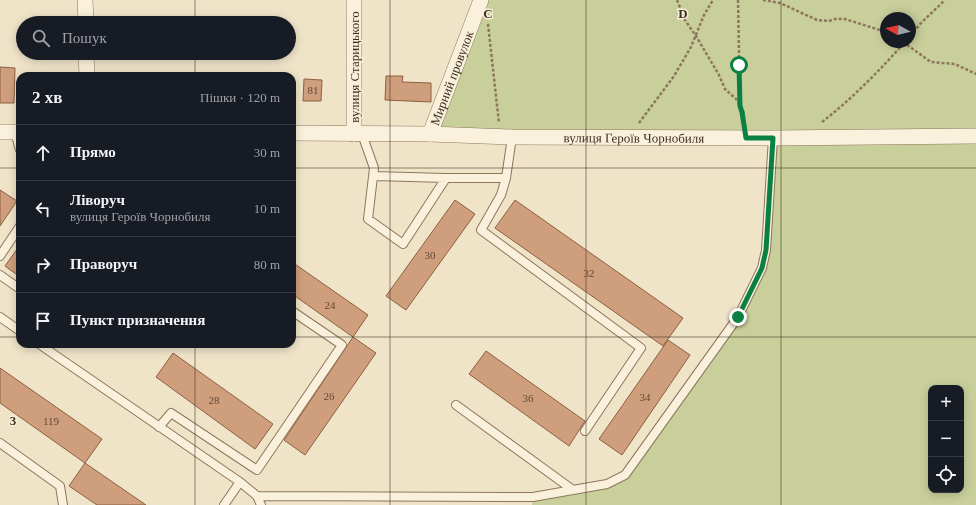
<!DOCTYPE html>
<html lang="uk">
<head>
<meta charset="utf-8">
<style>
  :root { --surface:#171b24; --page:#20242c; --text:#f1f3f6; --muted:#9ea1a6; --line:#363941 }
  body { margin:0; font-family:Georgia,serif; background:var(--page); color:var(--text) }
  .controls { position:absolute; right:12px; bottom:12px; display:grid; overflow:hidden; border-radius:8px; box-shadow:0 2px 10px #0003 }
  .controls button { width:36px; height:36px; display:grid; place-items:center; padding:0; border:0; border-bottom:1px solid var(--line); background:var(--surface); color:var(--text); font:20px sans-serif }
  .compass { position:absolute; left:880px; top:12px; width:36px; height:36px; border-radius:50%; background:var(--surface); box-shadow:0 2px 10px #0003; rotate:278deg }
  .stop { position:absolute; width:12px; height:12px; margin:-9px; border:3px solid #0b8043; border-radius:50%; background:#fff }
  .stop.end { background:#0b8043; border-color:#fff; box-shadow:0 1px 4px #0008 }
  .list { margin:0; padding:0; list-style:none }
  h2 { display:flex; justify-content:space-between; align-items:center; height:52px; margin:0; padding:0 16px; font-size:17px }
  h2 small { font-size:13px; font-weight:400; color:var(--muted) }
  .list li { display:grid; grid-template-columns:26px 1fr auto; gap:12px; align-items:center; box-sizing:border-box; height:56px; padding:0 16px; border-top:1px solid var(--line) }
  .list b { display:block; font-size:15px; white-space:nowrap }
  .list p { margin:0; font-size:13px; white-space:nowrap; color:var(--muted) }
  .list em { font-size:13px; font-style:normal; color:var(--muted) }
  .icon { flex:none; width:22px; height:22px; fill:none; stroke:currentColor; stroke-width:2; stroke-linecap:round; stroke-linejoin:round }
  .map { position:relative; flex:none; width:976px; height:505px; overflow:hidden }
  .search { position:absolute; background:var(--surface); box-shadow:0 2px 10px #0003; left:16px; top:16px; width:280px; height:44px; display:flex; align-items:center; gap:10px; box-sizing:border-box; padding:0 14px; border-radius:22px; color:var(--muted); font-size:15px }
  .panel { position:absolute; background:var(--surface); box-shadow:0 2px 10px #0003; left:16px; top:72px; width:280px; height:276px; border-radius:12px }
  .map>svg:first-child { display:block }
  .green { fill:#c9cf9b; fill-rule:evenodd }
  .building { fill:#cf9f7d; stroke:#8d5f41 }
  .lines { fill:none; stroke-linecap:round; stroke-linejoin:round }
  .service-casing { stroke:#8d765c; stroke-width:10 }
  .minor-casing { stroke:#8d765c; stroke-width:16 }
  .path { stroke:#8d765c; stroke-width:2.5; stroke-dasharray:3 2; stroke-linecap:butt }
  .service { stroke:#faf1dc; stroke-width:8 }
  .minor { stroke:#faf1dc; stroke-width:15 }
  .route { stroke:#0b8043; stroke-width:5 }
  .grid { fill:none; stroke:#3d2e20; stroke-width:1; stroke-opacity:0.55 }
  .labels { text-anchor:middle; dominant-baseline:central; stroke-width:3; stroke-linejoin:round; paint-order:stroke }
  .number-label { font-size:11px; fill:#624a37 }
  .street-label { font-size:13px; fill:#3d2e20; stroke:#f7eed8 }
  .grid-label { font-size:13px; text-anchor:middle; font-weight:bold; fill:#3d2e20; stroke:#f7eed8; stroke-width:3; stroke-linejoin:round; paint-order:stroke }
</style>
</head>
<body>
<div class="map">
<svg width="976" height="505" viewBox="0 0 976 505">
  <rect width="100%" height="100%" fill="#f0e4c8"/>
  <path class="green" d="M487,0H976V133L492,130L437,127ZM886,18H910V42H886Z
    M976,136V505H532L533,497L607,484L625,475L738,317L762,268L773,138ZM931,388H961V490H931Z"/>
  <path class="building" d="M0,67L15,68L14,103H0Z
    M386,76H403L402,82L431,83V102L385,100Z
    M304,79L322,80L321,101H303Z
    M0,190L17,201L0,226Z
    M455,200L475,214L406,310L386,296Z
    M515,200L683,318L663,346L495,228Z
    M20,245V277L5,266Z
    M292,262L368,315L353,337L292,294Z
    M353,337L376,353L305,455L284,440Z
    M668,340L690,355L622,455L599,439Z
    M486,351L585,421L569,446L469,374Z
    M173,353L273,424L255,449L156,377Z
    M0,368L102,439L85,463L0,403Z
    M85,463L146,505H97L69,486Z"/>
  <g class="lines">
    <g class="service-casing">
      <path id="service" d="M15,132L20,150
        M362,134L374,168L368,219L403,244L446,178H506L512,137
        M373,176L446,178
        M506,178L501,195L481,230L641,348L585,431
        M0,256L20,226
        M0,275L20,289
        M0,317L20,331
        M39,344L240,482L257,496L261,505
        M456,405L573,490
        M159,427L171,413L257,470L342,345L292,311
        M0,443L60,486L63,505
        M257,496L533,497L607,484L625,475L738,317L762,268L766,250L773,138
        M224,505L240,482"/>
    </g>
    <g class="minor-casing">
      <g id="minor">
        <path d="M85,0L86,23"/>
        <path d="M354,0V134"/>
        <path d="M86,53L87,76"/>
        <path d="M0,132H20"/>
        <path id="s1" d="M292,133L430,134L512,137L773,138L976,136"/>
        <path id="s2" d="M430,134L481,0"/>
      </g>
    </g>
    <path class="path" d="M677,0L685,20L696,36L719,75L725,89L737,100L740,106L743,111L744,124
      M738,0L740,105
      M763,0L780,3L817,20L829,21L835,19H845L886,32
      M488,24L499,123
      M910,36L921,23L945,0
      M903,42L931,62L955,64L976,74
      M822,122C853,98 879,71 905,42
      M639,123L674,76L691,47L704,15L713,0"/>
    <use href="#service" class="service"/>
    <use href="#minor" class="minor"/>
  </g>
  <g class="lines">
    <path class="route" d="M738,317L762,268L766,250L773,138H746L742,112L740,106L739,65"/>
  </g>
  <path class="grid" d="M195,0V23M390,0V505M586,0V505M781,0V505M195,53V76M0,168H20M292,168H976M0,337H20M292,337H976M195,344V505"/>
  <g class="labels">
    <g class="number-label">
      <text x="313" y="90">81</text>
      <text x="430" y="255">30</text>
      <text x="589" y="273">32</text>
      <text x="330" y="305">24</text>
      <text x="329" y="396">26</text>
      <text x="645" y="397">34</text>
      <text x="528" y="398">36</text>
      <text x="214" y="400">28</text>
      <text x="51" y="421">119</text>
    </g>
    <g class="street-label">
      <text transform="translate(354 67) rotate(-90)">вулиця Старицького</text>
      <text stroke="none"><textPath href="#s2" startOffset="60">Мирний провулок</textPath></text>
      <text stroke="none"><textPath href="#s1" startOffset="342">вулиця Героїв Чорнобиля</textPath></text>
    </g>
  </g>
  <g class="grid-label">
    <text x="488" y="18">C</text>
    <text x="683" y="18">D</text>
    <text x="13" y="425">3</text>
  </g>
</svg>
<div class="controls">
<button>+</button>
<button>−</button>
<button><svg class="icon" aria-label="locate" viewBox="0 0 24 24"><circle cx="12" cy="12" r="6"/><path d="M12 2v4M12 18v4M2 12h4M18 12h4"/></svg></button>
</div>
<svg class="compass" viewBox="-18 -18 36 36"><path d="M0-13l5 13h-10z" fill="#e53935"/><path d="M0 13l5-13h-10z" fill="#9ea1a6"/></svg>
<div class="stop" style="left:739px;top:65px"></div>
<div class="stop end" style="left:738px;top:317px"></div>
<div class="search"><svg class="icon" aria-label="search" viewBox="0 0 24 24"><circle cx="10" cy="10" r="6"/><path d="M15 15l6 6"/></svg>Пошук</div>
<section class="panel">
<h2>2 хв<small>Пішки · 120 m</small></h2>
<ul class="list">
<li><svg class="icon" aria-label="ahead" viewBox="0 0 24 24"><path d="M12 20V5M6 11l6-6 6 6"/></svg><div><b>Прямо</b></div><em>30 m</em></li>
<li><svg class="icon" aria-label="left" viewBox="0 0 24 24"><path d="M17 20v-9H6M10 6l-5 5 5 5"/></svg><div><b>Ліворуч</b><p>вулиця Героїв Чорнобиля</p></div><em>10 m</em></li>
<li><svg class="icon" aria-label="right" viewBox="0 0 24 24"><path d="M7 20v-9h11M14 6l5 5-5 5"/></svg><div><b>Праворуч</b></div><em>80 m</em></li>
<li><svg class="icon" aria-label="arrive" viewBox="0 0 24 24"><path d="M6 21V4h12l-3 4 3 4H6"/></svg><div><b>Пункт призначення</b></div></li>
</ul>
</section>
</div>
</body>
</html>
